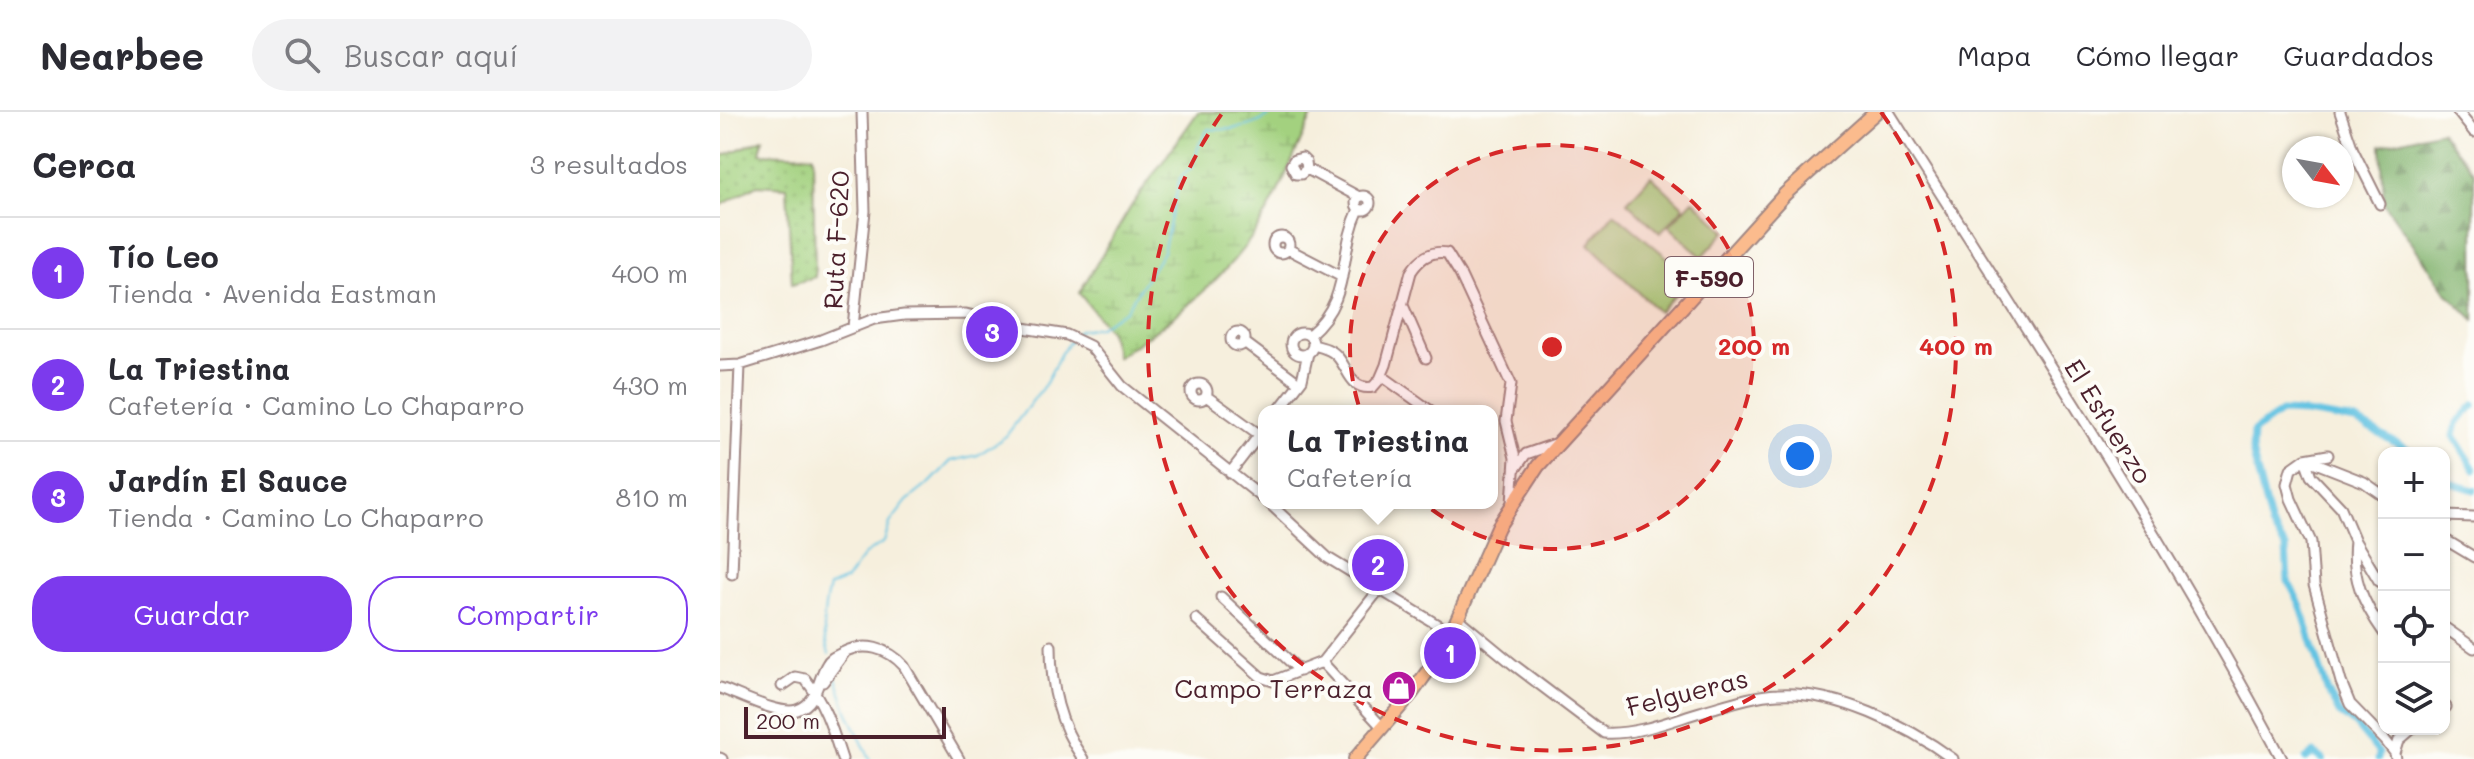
<!DOCTYPE html>
<html lang="es">
<head>
<meta charset="utf-8">
<style>
  :root { --surface:#fff; --page:#f2f2f3; --text:#2b2b33; --muted:#7c7c81; --line:#e1e1e2; --accent:#7c3aed }
  body { margin:0; font-family:Mali,sans-serif; background:var(--page); color:var(--text) }
  .controls { position:absolute; right:24px; bottom:24px; display:grid; overflow:hidden; border-radius:16px; box-shadow:0 2px 6px #0004 }
  .controls button { width:72px; height:72px; display:grid; place-items:center; padding:0; border:0; border-bottom:2px solid var(--line); background:var(--surface); color:var(--text); font:40px sans-serif }
  .compass { position:absolute; left:1562px; top:24px; width:72px; height:72px; border-radius:50%; background:var(--surface); box-shadow:0 2px 6px #0004; rotate:121deg }
  .scale { position:absolute; left:24px; bottom:20px; width:202px; box-sizing:border-box; padding-left:8px; border:4px solid #4a1f2b; border-top:0; font-size:22px; line-height:28px; white-space:nowrap; color:#4a1f2b; -webkit-text-stroke:6px #fdfcf7; paint-order:stroke }
  .you { position:absolute; left:1080px; top:344px; width:28px; height:28px; margin:-20px; border:6px solid #fff; border-radius:50%; background:#1a73e8; box-shadow:0 0 0 12px #1a73e833 }
  .badge { display:grid; place-items:center; width:52px; height:52px; border-radius:50%; background:var(--accent); color:#fff; font-size:26px; font-weight:700 }
  .pin { position:absolute; translate:-50% -50%; border:4px solid #fff; box-shadow:0 2px 8px #0006 }
  .popup { position:absolute; left:538px; top:293px; width:240px; height:104px; box-sizing:border-box; display:grid; place-content:center; border-radius:16px; background:var(--surface); filter:drop-shadow(0 2px 6px #0005); font-size:26px; white-space:nowrap; color:var(--muted) }
  .popup b { font-size:30px; color:var(--text) }
  .popup::after { content:''; position:absolute; left:50%; top:100%; margin-left:-16px; border:16px solid transparent; border-top-color:var(--surface) }
  .list { margin:0; padding:0; list-style:none }
  h2 { display:flex; justify-content:space-between; align-items:center; height:104px; margin:0; padding:0 32px; font-size:34px }
  h2 small { font-size:26px; font-weight:400; color:var(--muted) }
  .list li { display:grid; grid-template-columns:52px 1fr auto; gap:24px; align-items:center; box-sizing:border-box; height:112px; padding:0 32px; border-top:2px solid var(--line) }
  .list b { display:block; font-size:30px; white-space:nowrap }
  .list p { margin:0; font-size:26px; white-space:nowrap; color:var(--muted) }
  .list em { font-size:26px; font-style:normal; color:var(--muted) }
  .actions { display:flex; gap:16px; padding:24px 32px }
  .actions a { flex:1; padding:18px 0; border:2px solid var(--accent); border-radius:32px; text-align:center; font-size:28px; color:var(--accent) }
  .actions .main { background:var(--accent); color:#fff }
  .icon { flex:none; width:44px; height:44px; fill:none; stroke:currentColor; stroke-width:2; stroke-linecap:round; stroke-linejoin:round }
  .map { position:relative; flex:none; width:1754px; height:647px; overflow:hidden }
  header { display:flex; align-items:center; gap:48px; box-sizing:border-box; height:112px; padding:0 40px; background:var(--surface); border-bottom:2px solid var(--line) }
  header strong { font-size:38px }
  nav { display:flex; gap:44px; margin-inline-start:auto; font-size:28px }
  .search { width:560px; height:72px; background:var(--page); display:flex; align-items:center; gap:20px; box-sizing:border-box; padding:0 28px; border-radius:44px; color:var(--muted); font-size:30px }
  main { display:flex }
  aside { flex:1; background:var(--surface) }
  .map>svg:first-child { display:block }
  .grass { fill:url(#grass-dots); stroke:#767855; stroke-width:2 }
  .forest { fill:url(#forest-firs); stroke:#66694c; stroke-width:2 }
  .wetland { fill:url(#wetland-marsh); stroke:#767855; stroke-width:2 }
  .pitch { fill:#a3d17f; stroke:#767855; stroke-width:2 }
  .lines { fill:none; stroke-linecap:round; stroke-linejoin:round }
  .stream { stroke:#64c3e2; stroke-width:2 }
  .canal { stroke:#64c3e2; stroke-width:7 }
  .minor-casing { stroke:#a08784; stroke-width:13 }
  .major-casing { stroke:#a08784; stroke-width:16 }
  .minor { stroke:#fff; stroke-width:9 }
  .major { stroke:#fbbb8d; stroke-width:12 }
  .ring { fill:none; stroke:#d62828; stroke-width:4; stroke-dasharray:14 10 }
  .labels { text-anchor:middle; dominant-baseline:central; stroke-width:8; stroke-linejoin:round; paint-order:stroke }
  .shield { fill:#fdfcf7; stroke:#806168; stroke-width:2 }
  .shield-label { font-size:24px; font-weight:bold; fill:#4a1f2b }
  .street-label { font-size:26px; fill:#4a1f2b; stroke:#fdfcf7 }
  .poi-label { font-size:26px; fill:#4a1f2b; stroke:#fdfcf7; text-anchor:end }
  .centre { fill:#d62828; stroke:#fdfcf7; stroke-width:4 }
  .ring-label { font-size:24px; text-anchor:middle; font-weight:bold; fill:#d62828; stroke:#fdfcf7; stroke-width:8; stroke-linejoin:round; paint-order:stroke }
</style>
</head>
<body>
<header>
<strong>Nearbee</strong>
<div class="search"><svg class="icon" aria-label="search" viewBox="0 0 24 24"><circle cx="10" cy="10" r="6"/><path d="M15 15l6 6"/></svg>Buscar aquí</div>
<nav><a>Mapa</a><a>Cómo llegar</a><a>Guardados</a></nav>
</header>
<main>
<aside>
<h2>Cerca<small>3 resultados</small></h2>
<ul class="list">
<li><span class="badge">1</span><div><b>Tío Leo</b><p>Tienda · Avenida Eastman</p></div><em>400 m</em></li>
<li><span class="badge">2</span><div><b>La Triestina</b><p>Cafetería · Camino Lo Chaparro</p></div><em>430 m</em></li>
<li><span class="badge">3</span><div><b>Jardín El Sauce</b><p>Tienda · Camino Lo Chaparro</p></div><em>810 m</em></li>
</ul>
<div class="actions"><a class="main">Guardar</a><a>Compartir</a></div>
</aside>
<div class="map">
<svg width="1754" height="647" viewBox="0 0 1754 647">
  <defs>
    <pattern id="grass-dots" width="8" height="8" patternUnits="userSpaceOnUse" patternTransform="scale(2)"><rect width="8" height="8" fill="#a3d17f"/><path d="M2 2h.1M6 6h.1" fill="none" stroke="#8eb36e" stroke-width="1.8" stroke-linecap="round"/></pattern>
    <pattern id="forest-firs" width="22" height="20" patternUnits="userSpaceOnUse" patternTransform="scale(2)"><rect width="22" height="20" fill="#82b36e"/><path d="M5 1l3.5 6h-7zM16 11l3.5 6h-7z" fill="#6c915b"/></pattern>
    <pattern id="wetland-marsh" width="20" height="14" patternUnits="userSpaceOnUse" patternTransform="scale(2)"><rect width="20" height="14" fill="#a3d17f"/><path d="M1 5h8M5 5V1M11 12h8M15 12V8" fill="none" stroke="#8eb36e"/></pattern>
  </defs>
  <rect width="100%" height="100%" fill="#fdfcf7"/>
  <filter id="ink" filterUnits="userSpaceOnUse"><feTurbulence type="fractalNoise" baseFrequency=".0125" numOctaves="2"/><feDisplacementMap in="SourceGraphic" scale="16" xChannelSelector="R" yChannelSelector="G"/><feConvolveMatrix kernelMatrix="1 2 1 2 8 2 1 2 1" color-interpolation-filters="sRGB"/></filter>
  <filter id="wash" filterUnits="userSpaceOnUse"><feTurbulence type="fractalNoise" baseFrequency=".006" numOctaves="4" result="noise"/><feDisplacementMap in="SourceGraphic" scale="32" xChannelSelector="R" yChannelSelector="G"/><feGaussianBlur stdDeviation="1.8" result="paint"/><feColorMatrix in="noise" values="0 0 0 0 0 0 0 0 0 0 0 0 0 0 0 0 0 1.4 0 .05"/><feComposite in="paint" operator="in"/></filter>
  <g filter="url(#wash)">
    <rect width="100%" height="100%" fill="#f6efdd"/>
    <path class="grass" d="M43,27L40,41L93,43L95,165L72,172L67,75L37,73L0,94V45Z"/>
    <path class="forest" d="M1721,19L1754,60V208L1727,181L1664,91L1661,33Z"/>
    <path class="wetland" d="M478,0H594C573,43 556,94 526,133C491,179 445,214 396,245L390,220L359,181L412,93Z"/>
    <path class="pitch" d="M931,64L964,95L940,121L907,90Z
      M973,88L1006,119L982,145L949,114Z
      M894,101L971,165L939,200L869,132Z"/>
    <g class="lines">
      <path class="stream" d="M354,224L359,218L379,215L406,198L443,140L460,66L472,55L479,33L488,17C508,19 538,16 553,0
        M109,542C101,518 103,499 109,475L126,468L145,442L164,430L170,411L187,389L211,370L231,349L258,343L286,324L326,271L341,241L350,229
        M114,560L127,599L150,647"/>
      <path class="canal" d="M1754,293L1737,311L1734,324L1754,357
        M1724,371H1731L1754,378
        M1586,647L1594,641L1603,647
        M1658,647L1659,641L1635,612L1619,601L1607,578L1580,492L1568,469L1566,436L1551,414L1532,339L1533,320L1561,300L1586,301L1636,309L1694,341"/>
    </g>
  </g>
  <g filter="url(#ink)">
    <g class="lines">
      <g class="minor-casing">
        <path id="minor" d="M1169,0C1303,213 1444,424 1562,647
          M1620,0L1633,38L1660,92
          M1738,0L1754,20
          M587,57L581,62H576L571,53L574,48L582,46L586,50L587,57L639,85
          M636 91a7 7 0 1 1 14 0a7 7 0 1 1-14 0Z
          M553 133a8 8 0 1 1 16 0a8 8 0 1 1-16 0Z
          M568,137L622,165
          M682,191L706,246
          M133,215L145,99L142,0
          M511 227a7 7 0 1 1 14 0a7 7 0 1 1-14 0Z
          M571 232a11 11 0 1 1 22 0a11 11 0 1 1-22 0Z
          M589,223C633,186 617,144 639,97
          M524,230L579,271
          M593,233C601,235 611,237 617,244C629,257 630,279 653,275L660,267L666,253L691,160C699,147 711,138 727,141L740,162L791,272L786,309L795,346L792,391
          M0,254L20,253L101,228L154,207L184,203L246,202L297,215L347,223L370,234L402,274L544,387
          M662,264L711,299
          M471 280a8 8 0 1 1 16 0a8 8 0 1 1-16 0Z
          M486,284L540,323
          M558,299L582,268L588,241
          M1608,343L1585,347L1571,357L1567,372L1571,387L1591,430L1594,473L1621,570L1630,592L1665,628L1675,641L1676,647
          M1585,347L1591,364L1621,396L1635,429L1659,469L1664,472
          M1588,348L1644,370L1664,384
          M796,356L806,342L835,332
          M510,361L544,317
          M549,391L608,446L731,521
          M1724,404L1754,405
          M1724,427L1754,445
          M1635,429C1631,465 1643,491 1664,521
          M12,462L20,253
          M501,485L580,559
          M737,506L794,553L884,621C916,623 950,609 980,600C1005,593 1032,583 1058,582C1115,578 1188,614 1233,647
          M476,507L541,565L553,569L602,550L658,479
          M1724,515L1754,536
          M331,534C331,576 339,612 363,647
          M602,550L663,616
          M103,570L125,540
          M62,574L75,565L85,567C104,589 113,619 122,647
          M0,576C18,582 60,604 77,598C98,591 97,568 107,552C110,546 116,544 122,541C144,529 168,536 184,554L239,647
          M1724,596L1726,595
          M1675,641L1679,628L1692,617
          M0,646L2,647"/>
      </g>
      <g class="major-casing">
        <path id="major" d="M635,647L692,581L715,549L731,521L778,415L818,354L1065,82L1156,0"/>
      </g>
      <use href="#minor" class="minor"/>
      <use href="#major" class="major"/>
    </g>
  </g>
  <circle cx="832" cy="235" r="202" fill="#d62828" fill-opacity=".12"/>
  <g class="ring">
    <circle cx="832" cy="235" r="202"/>
    <path d="M1161 0A404 404 0 1 1 503 0"/>
  </g>
  <defs>
    <g id="shop-disc" transform="scale(1.8)"><circle r="9.5" fill="#b5179e" stroke="#fdfcf7"/><path d="M-5-2.5h2.3a2.7 3.5 0 0 1 5.4 0H5L5.5 6h-11ZM-1.5-2.5h3a1.5 2.3 0 0 0-3 0Z" fill="#fff"/></g>
  </defs>
  <g fill-rule="evenodd">
    <use href="#shop-disc" x="679" y="576"/>
  </g>
  <g class="labels">
    <rect class="shield" x="945" y="145" width="88" height="40" rx="6"/>
    <g class="shield-label">
      <text x="989" y="165">F-590</text>
    </g>
    <g class="street-label">
      <text transform="translate(116 128) rotate(-87)">Ruta F-620</text>
      <text transform="translate(1389 309) rotate(58)">El Esfuerzo</text>
      <text transform="translate(967 580) rotate(-14)">Felgueras</text>
    </g>
    <g class="poi-label">
      <text x="653" y="576">Campo Terraza</text>
    </g>
  </g>
  <circle cx="832" cy="235" r="12" class="centre"/>
  <g class="ring-label">
    <text x="1034" y="243">200 m</text>
    <text x="1236" y="243">400 m</text>
  </g>
</svg>
<div class="controls">
<button>+</button>
<button>−</button>
<button><svg class="icon" aria-label="locate" viewBox="0 0 24 24"><circle cx="12" cy="12" r="6"/><path d="M12 2v4M12 18v4M2 12h4M18 12h4"/></svg></button>
<button><svg class="icon" aria-label="layers" viewBox="0 0 24 24"><path d="M12 4l9 5-9 5-9-5zM3 14l9 5 9-5"/></svg></button>
</div>
<svg class="compass" viewBox="-18 -18 36 36"><path d="M0-13l5 13h-10z" fill="#e53935"/><path d="M0 13l5-13h-10z" fill="#7c7c81"/></svg>
<div class="scale">200 m</div>
<div class="you"></div>
<div class="pin badge" style="left:730px;top:541px">1</div>
<div class="pin badge" style="left:658px;top:453px">2</div>
<div class="popup"><b>La Triestina</b>Cafetería</div>
<div class="pin badge" style="left:272px;top:220px">3</div>
</div>
</main>
</body>
</html>
